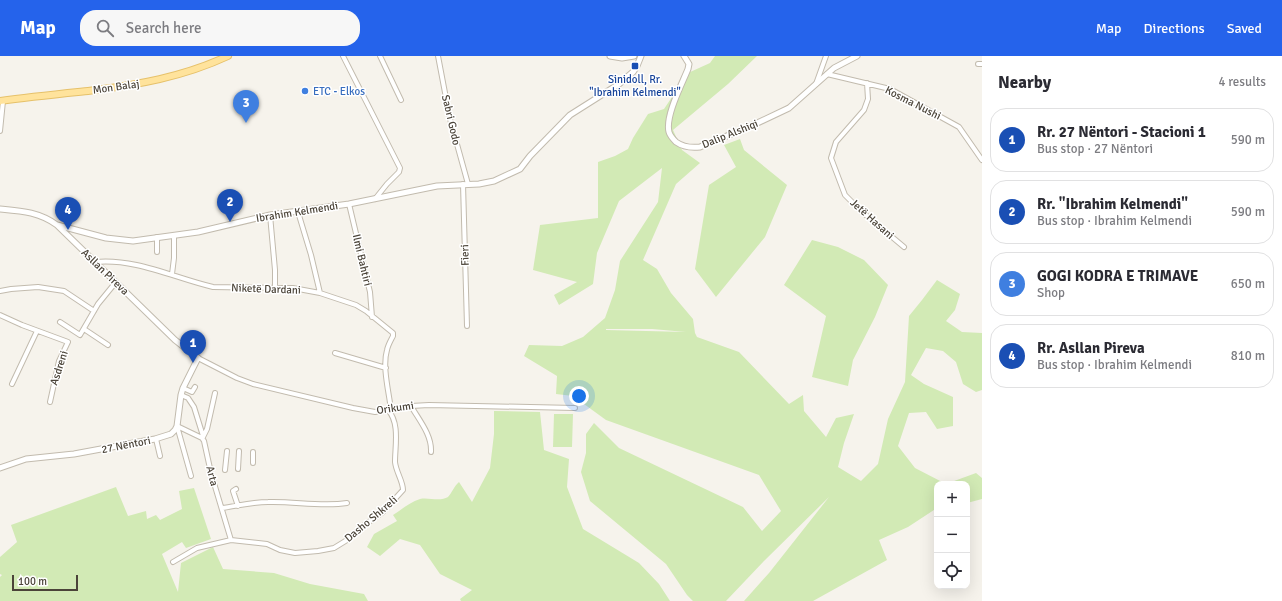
<!DOCTYPE html>
<html lang="en">
<head>
<meta charset="utf-8">
<style>
  :root { --surface:#fff; --page:#f7f7f7; --text:#2b2b33; --muted:#7c7c81; --line:#e1e1e2; --accent:#2563eb }
  body { margin:0; font-family:Signika,sans-serif; background:var(--page); color:var(--text) }
  .controls { position:absolute; right:12px; bottom:12px; display:grid; overflow:hidden; border-radius:8px; box-shadow:0 4px 16px #0002 }
  .controls button { width:36px; height:36px; display:grid; place-items:center; padding:0; border:0; border-bottom:1px solid var(--line); background:var(--surface); color:var(--text); font:20px sans-serif }
  .scale { position:absolute; left:12px; bottom:10px; width:66px; box-sizing:border-box; padding-left:4px; border:2px solid #4b4439; border-top:0; font-size:11px; line-height:14px; white-space:nowrap; color:#4b4439; -webkit-text-stroke:3px #fff; paint-order:stroke }
  .you { position:absolute; left:579px; top:340px; width:14px; height:14px; margin:-10px; border:3px solid #fff; border-radius:50%; background:#1a73e8; box-shadow:0 0 0 6px #1a73e833 }
  .badge { display:grid; place-items:center; width:26px; height:26px; border-radius:50%; background:var(--accent); color:#fff; font-size:13px; font-weight:700 }
  .pin { position:absolute; translate:-50% -33px; filter:drop-shadow(0 1px 2px #0008) }
  .pin::after { content:''; position:absolute; top:21px; width:14px; height:12px; background:inherit; clip-path:polygon(0 0,100% 0,50% 100%) }
  .list { margin:0; padding:0; list-style:none }
  h2 { display:flex; justify-content:space-between; align-items:center; height:52px; margin:0; padding:0 16px; font-size:17px }
  h2 small { font-size:13px; font-weight:400; color:var(--muted) }
  .list li { display:grid; grid-template-columns:26px 1fr auto; gap:12px; align-items:center; box-sizing:border-box; height:64px; margin:0 8px 8px; padding:0 8px; border:1px solid var(--line); border-radius:16px }
  .list b { display:block; font-size:15px; white-space:nowrap }
  .list p { margin:0; font-size:13px; white-space:nowrap; color:var(--muted) }
  .list em { font-size:13px; font-style:normal; color:var(--muted) }
  .icon { flex:none; width:22px; height:22px; fill:none; stroke:currentColor; stroke-width:2; stroke-linecap:round; stroke-linejoin:round }
  .map { position:relative; flex:none; width:982px; height:545px; overflow:hidden }
  header { display:flex; align-items:center; gap:24px; box-sizing:border-box; height:56px; padding:0 20px; background:var(--accent); color:#fff }
  header strong { font-size:19px }
  nav { display:flex; gap:22px; margin-inline-start:auto; font-size:14px }
  .search { width:280px; height:36px; background:var(--page); display:flex; align-items:center; gap:10px; box-sizing:border-box; padding:0 14px; border-radius:16px; color:var(--muted); font-size:15px }
  main { display:flex }
  aside { flex:1; background:var(--surface) }
  .map>svg:first-child { display:block }
  .green { fill:#d2eab5; fill-rule:evenodd }
  .lines { fill:none; stroke-linecap:round; stroke-linejoin:round }
  .minor-casing { stroke:#c2bbae; stroke-width:6 }
  .tertiary-casing { stroke:#c2bbae; stroke-width:7 }
  .primary-casing { stroke:#e6c16a; stroke-width:8 }
  .minor { stroke:#fff; stroke-width:4 }
  .tertiary { stroke:#fff; stroke-width:5 }
  .primary { stroke:#ffe39c; stroke-width:6 }
  .transit-dot { fill:#1a4fb4; stroke:#fff; stroke-width:1.5 }
  .shop-dot { fill:#3f7fe0; stroke:#fff; stroke-width:1.5 }
  .labels { text-anchor:middle; dominant-baseline:central; stroke-width:3; stroke-linejoin:round; paint-order:stroke }
  .transit-label { font-size:11px; fill:#164399; stroke:#fff }
  .street-label { font-size:11px; fill:#4b4439; stroke:#fff }
  .shop-label { font-size:11px; fill:#366cbe; stroke:#fff; text-anchor:start }
</style>
</head>
<body>
<header>
<strong>Map</strong>
<div class="search"><svg class="icon" aria-label="search" viewBox="0 0 24 24"><circle cx="10" cy="10" r="6"/><path d="M15 15l6 6"/></svg>Search here</div>
<nav><a>Map</a><a>Directions</a><a>Saved</a></nav>
</header>
<main>
<div class="map">
<svg width="982" height="545" viewBox="0 0 982 545">
  <rect width="100%" height="100%" fill="#f6f3ec"/>
  <path class="green" d="M715,0H757L728,28L673,74L682,94L700,107L676,128L643,204L657,213L671,237L693,263L695,277L697,281L739,296L789,348L803,339L804,355L826,381L836,362L854,358L844,387L838,411L861,425L878,408L888,363L905,326L909,260L922,244L937,224L960,238L955,254L946,265L962,276L982,277V334L976,336L963,328L956,306L943,295L926,292L911,319L924,328L953,341V370L937,373L926,356L909,357L898,390L915,412L946,428L976,417L982,422V443L967,447V428H937V452L908,471L879,484L887,504L813,545H744L769,517L829,441L764,505L726,545H693L687,539L666,508L590,445L581,416L586,397V378L594,367L619,392L743,451L762,475L781,455L759,419L606,364L573,340L556,338L557,320L524,300L529,289L562,290L583,281L605,262L615,234L620,205L658,146L662,112L619,145L597,197L593,228L559,249L554,239L577,226L533,214L540,169L598,162V106L615,100L628,93L633,82L648,58L664,53L688,17L710,7ZM606,273H652L686,276L606,274Z
    M740,83L744,94L787,129L765,181L716,241L695,213L709,129L736,111L724,89Z
    M812,184L838,191L864,204L888,229L875,261L853,304L848,330L812,321L826,260L784,229Z
    M494,355L540,356L544,394L569,403L567,431L583,473L639,507L659,528L670,545H461L460,543L472,534L440,518L420,489L400,483L380,500L367,491L374,478L397,465L393,459C401,454 410,446 420,443C428,441 440,446 448,441C452,437 454,430 459,426L472,446L490,412L494,378Z
    M554,358H573L572,391H553Z
    M116,431L128,460L146,455L147,463L156,459L160,464L182,453L179,435L194,432L211,483L186,492L182,486L162,498L178,536L181,507L213,491L223,513L274,517L310,528L364,538L368,545H0V521L2,519L0,518V501L17,486L11,469Z"/>
  <g class="lines">
    <g class="minor-casing">
      <path id="minor" d="M343,0L400,112L399,116L387,128L375,143
        M380,0L401,44
        M438,0L450,63L468,128
        M978,8H982
        M827,18L890,33L959,71L982,104
        M867,27L868,43L864,54L836,86L831,102L845,139L861,155L904,191
        M816,28L826,0
        M0,75L3,45
        M463,128L467,270
        M349,148L370,236L372,261
        M298,156L311,199L320,237
        M270,159L275,214V232
        M157,196V181
        M95,206C136,202 174,222 213,231L279,232H293L320,237L356,249L366,255L393,277V280C391,284 388,289 387,294C382,311 389,336 391,354
        M172,218L174,202V179
        M0,235L11,233L38,231L64,235L94,255
        M0,259L22,269L68,286L59,305L50,346
        M60,266L80,279L98,248L116,226
        M84,273L108,289
        M335,297L386,312
        M198,302L237,322L253,328L353,352L375,356L411,350L429,349L575,352
        M12,328L37,275
        M183,332L192,336L195,331
        M181,339L188,342L194,351L203,380
        M411,350C419,364 432,379 431,396
        M177,370L202,382L204,385L211,417L231,484
        M177,370L191,420
        M203,381L207,373L215,337
        M156,383L160,400
        M253,407V396
        M238,413L239,395
        M225,414L227,395
        M236,433L233,435L238,450
        M222,452C237,450 252,446 268,446C294,445 321,451 347,447
        M173,506L197,492L231,484L267,488L280,494L295,497L318,495L334,492L347,484L363,470L383,456L403,434C403,425 396,416 395,406C395,390 400,367 388,354"/>
    </g>
    <g class="tertiary-casing">
      <path id="tertiary" d="M610,0L622,2L634,0
        M684,0L689,8L688,13C682,28 665,60 669,76C670,80 673,83 676,86C683,91 691,92 700,91L751,70L789,52L834,12L857,0
        M0,153C22,155 39,156 57,169L175,284L198,302L183,332L181,339L177,370L175,374L171,378L155,383L74,398L26,403L0,412
        M57,169L106,182L133,185L198,176L270,159L349,148L437,130L479,128L494,125L520,113L530,100L570,59L619,28L633,16L637,10L641,0"/>
    </g>
    <g class="primary-casing">
      <path id="primary" d="M0,45C29,41 59,38 88,35C137,29 183,21 228,0"/>
    </g>
    <use href="#minor" class="minor"/>
    <use href="#tertiary" class="tertiary"/>
    <use href="#primary" class="primary"/>
  </g>
  <rect class="transit-dot" x="631" y="6" width="8" height="8" rx="2"/>
  <circle class="shop-dot" cx="305" cy="35" r="4"/>
  <g class="labels">
    <g class="transit-label">
      <text x="635" y="23">Sinidoll, Rr.<tspan x="635" dy="13">"Ibrahim Kelmendi"</tspan></text>
    </g>
    <g class="street-label">
      <text transform="translate(116 31) rotate(-8)">Mon Balaj</text>
      <text transform="translate(913 47) rotate(27)">Kosma Nushi</text>
      <text transform="translate(451 64) rotate(77)">Sabri Godo</text>
      <text transform="translate(730 78) rotate(-22)">Dalip Alshiqi</text>
      <text transform="translate(297 156) rotate(-9)">Ibrahim Kelmendi</text>
      <text transform="translate(872 163) rotate(42)">Jetë Hasani</text>
      <text transform="translate(465 199) rotate(-91)">Fieri</text>
      <text transform="translate(362 204) rotate(77)">Ilmi Bahtiri</text>
      <text transform="translate(105 216) rotate(44)">Asllan Pireva</text>
      <text transform="translate(266 233) rotate(2)">Niketë Dardani</text>
      <text transform="translate(59 312) rotate(-72)">Asdreni</text>
      <text transform="translate(395 352) rotate(-8)">Orikumi</text>
      <text transform="translate(126 389) rotate(-11)">27 Nëntori</text>
      <text transform="translate(212 420) rotate(76)">Arta</text>
      <text transform="translate(371 463) rotate(-40)">Dasho Shkreli</text>
    </g>
    <g class="shop-label">
      <text x="313" y="35">ETC - Elkos</text>
    </g>
  </g>
</svg>
<div class="controls">
<button>+</button>
<button>−</button>
<button><svg class="icon" aria-label="locate" viewBox="0 0 24 24"><circle cx="12" cy="12" r="6"/><path d="M12 2v4M12 18v4M2 12h4M18 12h4"/></svg></button>
</div>
<div class="scale">100 m</div>
<div class="you"></div>
<div class="pin badge" style="left:193px;top:307px;background:#1a4fb4">1</div>
<div class="pin badge" style="left:230px;top:166px;background:#1a4fb4">2</div>
<div class="pin badge" style="left:246px;top:67px;background:#3f7fe0">3</div>
<div class="pin badge" style="left:68px;top:174px;background:#1a4fb4">4</div>
</div>
<aside>
<h2>Nearby<small>4 results</small></h2>
<ul class="list">
<li><span class="badge" style="background:#1a4fb4">1</span><div><b>Rr. 27 Nëntori - Stacioni 1</b><p>Bus stop · 27 Nëntori</p></div><em>590 m</em></li>
<li><span class="badge" style="background:#1a4fb4">2</span><div><b>Rr. &quot;Ibrahim Kelmendi&quot;</b><p>Bus stop · Ibrahim Kelmendi</p></div><em>590 m</em></li>
<li><span class="badge" style="background:#3f7fe0">3</span><div><b>GOGI KODRA E TRIMAVE</b><p>Shop</p></div><em>650 m</em></li>
<li><span class="badge" style="background:#1a4fb4">4</span><div><b>Rr. Asllan Pireva</b><p>Bus stop · Ibrahim Kelmendi</p></div><em>810 m</em></li>
</ul>
</aside>
</main>
</body>
</html>
